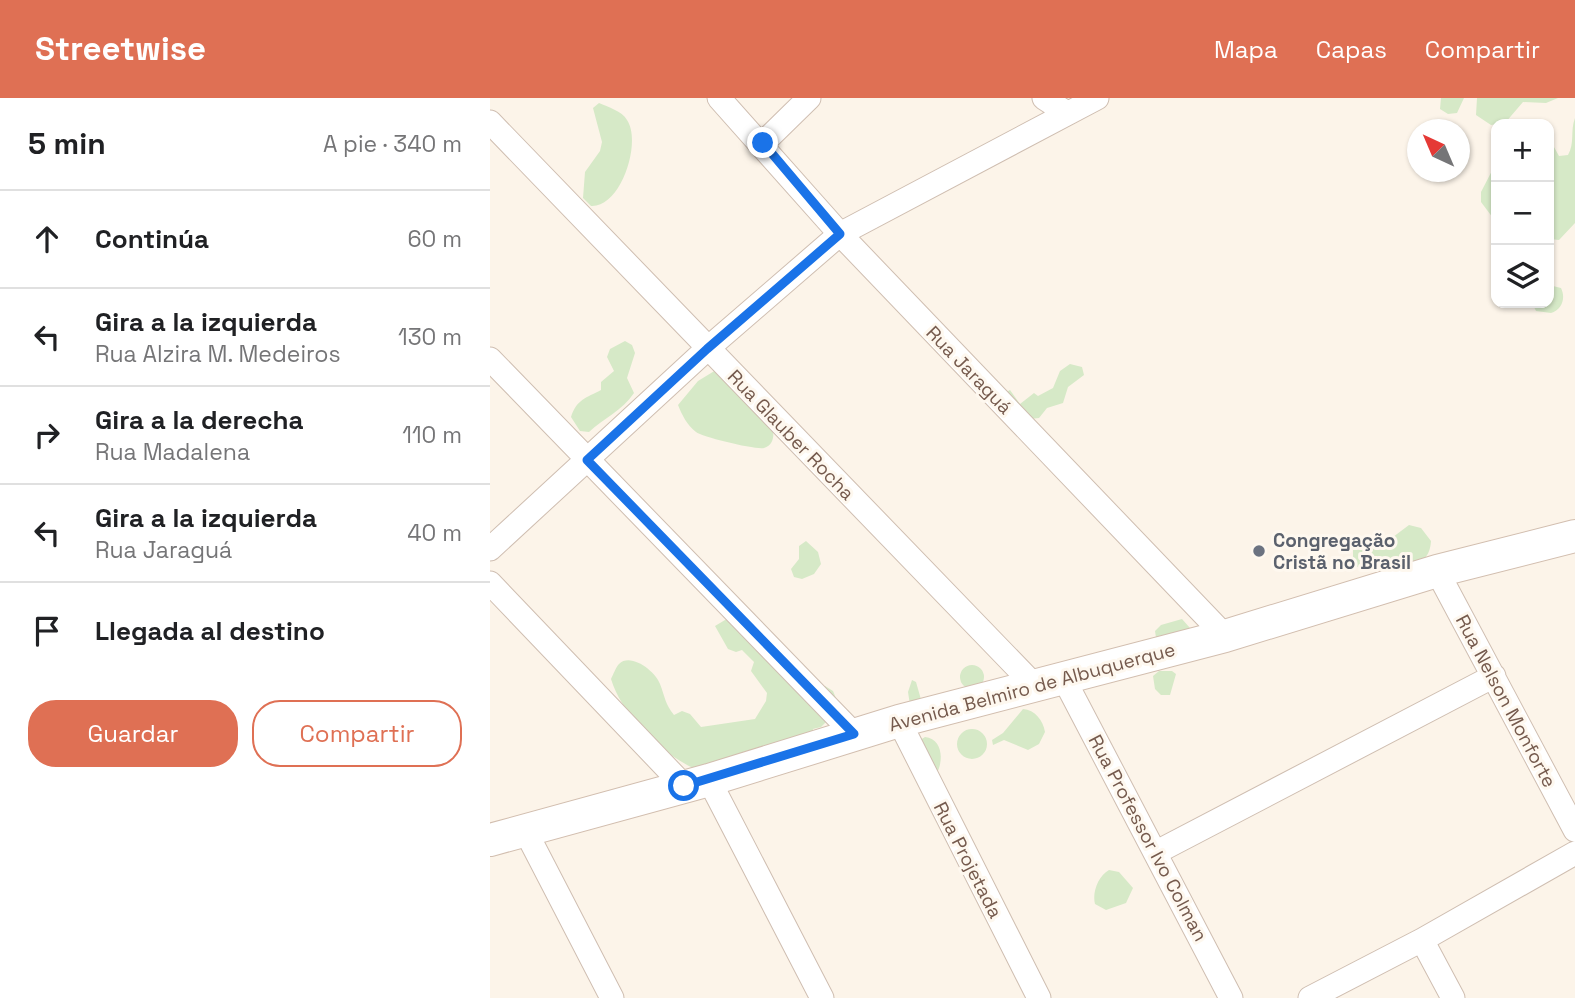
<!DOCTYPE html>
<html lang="es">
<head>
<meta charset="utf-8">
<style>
  :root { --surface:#fff; --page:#f6f6f6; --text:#202124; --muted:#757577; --line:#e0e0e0; --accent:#df7054 }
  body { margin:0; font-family:"Space Grotesk",sans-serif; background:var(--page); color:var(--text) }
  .controls { position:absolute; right:21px; top:21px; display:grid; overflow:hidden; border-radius:14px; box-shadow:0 2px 5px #0004 }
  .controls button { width:63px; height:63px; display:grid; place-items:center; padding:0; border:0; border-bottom:2px solid var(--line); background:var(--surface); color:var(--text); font:35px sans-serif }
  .compass { position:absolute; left:917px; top:21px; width:63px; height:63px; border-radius:50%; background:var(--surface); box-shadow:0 2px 5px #0004; rotate:316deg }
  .stop { position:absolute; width:21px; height:21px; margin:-16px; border:5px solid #1a73e8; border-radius:50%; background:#fff }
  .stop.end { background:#1a73e8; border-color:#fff; box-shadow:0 2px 7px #0008 }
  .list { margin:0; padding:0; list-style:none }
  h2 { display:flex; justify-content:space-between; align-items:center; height:91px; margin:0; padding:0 28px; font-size:30px }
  h2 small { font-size:23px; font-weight:400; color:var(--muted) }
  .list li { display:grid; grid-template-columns:46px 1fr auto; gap:21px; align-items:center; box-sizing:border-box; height:98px; padding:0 28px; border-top:2px solid var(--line) }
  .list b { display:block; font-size:26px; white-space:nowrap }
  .list p { margin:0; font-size:23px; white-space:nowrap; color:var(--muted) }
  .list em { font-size:23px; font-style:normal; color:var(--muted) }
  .actions { display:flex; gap:14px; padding:21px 28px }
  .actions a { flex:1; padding:16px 0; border:2px solid var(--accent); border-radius:28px; text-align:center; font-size:24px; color:var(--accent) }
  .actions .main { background:var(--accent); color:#fff }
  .icon { flex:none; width:38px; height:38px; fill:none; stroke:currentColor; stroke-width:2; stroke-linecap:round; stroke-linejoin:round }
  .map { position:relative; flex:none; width:1085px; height:900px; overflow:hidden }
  header { display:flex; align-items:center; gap:42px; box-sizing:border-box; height:98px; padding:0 35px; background:var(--accent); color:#fff }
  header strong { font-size:33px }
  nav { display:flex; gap:38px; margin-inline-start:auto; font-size:24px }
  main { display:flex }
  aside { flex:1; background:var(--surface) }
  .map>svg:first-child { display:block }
  .green { fill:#d6e9c7 }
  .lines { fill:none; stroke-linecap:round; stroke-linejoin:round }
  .street-casing { stroke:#cfbeb1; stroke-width:25 }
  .secondary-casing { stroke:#d2beaf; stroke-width:34 }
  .street { stroke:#fff; stroke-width:23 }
  .secondary { stroke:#fff; stroke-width:32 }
  .route { stroke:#1a73e8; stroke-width:9 }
  .worship-dot { fill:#6b7280; stroke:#fef8ef; stroke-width:2.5 }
  .labels { text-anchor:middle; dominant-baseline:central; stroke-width:6; stroke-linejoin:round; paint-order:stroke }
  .street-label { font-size:19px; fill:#755a4d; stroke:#fef8ef }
  .worship-label { font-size:19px; font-weight:bold; fill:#5b616d; stroke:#fef8ef; text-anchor:start }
</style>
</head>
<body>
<header>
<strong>Streetwise</strong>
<nav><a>Mapa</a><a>Capas</a><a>Compartir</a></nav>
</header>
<main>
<aside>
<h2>5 min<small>A pie · 340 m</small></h2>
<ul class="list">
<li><svg class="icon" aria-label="ahead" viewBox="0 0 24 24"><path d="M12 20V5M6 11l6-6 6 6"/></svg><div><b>Continúa</b></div><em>60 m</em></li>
<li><svg class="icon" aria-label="left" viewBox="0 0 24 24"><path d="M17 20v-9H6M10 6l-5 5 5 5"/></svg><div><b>Gira a la izquierda</b><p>Rua Alzira M. Medeiros</p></div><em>130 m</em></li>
<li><svg class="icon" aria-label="right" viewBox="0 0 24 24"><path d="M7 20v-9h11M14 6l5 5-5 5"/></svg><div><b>Gira a la derecha</b><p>Rua Madalena</p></div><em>110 m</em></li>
<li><svg class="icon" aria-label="left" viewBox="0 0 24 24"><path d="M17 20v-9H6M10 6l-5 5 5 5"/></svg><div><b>Gira a la izquierda</b><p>Rua Jaraguá</p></div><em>40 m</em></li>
<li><svg class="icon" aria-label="arrive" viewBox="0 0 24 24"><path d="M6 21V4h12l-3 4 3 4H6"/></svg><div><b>Llegada al destino</b></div></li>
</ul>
<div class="actions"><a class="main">Guardar</a><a>Compartir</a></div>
</aside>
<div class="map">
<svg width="1085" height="900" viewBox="0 0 1085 900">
  <rect width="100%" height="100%" fill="#fcf4e9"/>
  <path class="green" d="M951,0H974L967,15L958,16L950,11Z
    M987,0H1068L1056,5L1033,4L1015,25L1001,27L986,17Z
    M109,5C118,9 132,13 137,22C152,44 131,110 101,108L93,100L95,74L110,53L112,44L103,10Z
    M1085,20V125L1069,142L1060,141L1059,40L1069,58L1078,57C1085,45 1080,33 1085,20Z
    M1006,65V124L991,104V94Z
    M1059,187L1071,190C1076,200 1072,212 1061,215L1046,213L1042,205H1059Z
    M135,243L142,247L145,255L137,280L144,295C132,313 114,320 99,334L90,333L81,319C87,301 96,300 111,292V284L124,273L117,259L120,251Z
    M580,266L592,269L594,277L578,289L573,305L557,310L549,320L540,321L509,298L520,292L530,306L544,295L548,298L563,290L570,273Z
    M226,272L283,332C284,339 283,347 274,350C266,352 212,339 206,334C197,327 192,317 188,307L208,283Z
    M919,427L931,430L941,443C939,474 914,460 903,464C886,470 877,481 863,464V451L874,437L899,442Z
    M316,443L328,454L331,466L324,476L312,481L304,479L301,471L309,461V448Z
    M255,510L266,518L327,590L335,588L343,593L350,610L331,629L323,631L322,640L203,670C170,654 132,617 121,581C123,577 126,569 129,566C141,554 166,574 170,586C175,599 175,606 184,617L192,613L200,616L211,629L265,621L276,603L277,595L261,573L264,564L252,552L246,554L238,551L225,528Z
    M692,521L700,530L698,538L667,546L665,533L671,527Z
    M470 579a12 12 0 1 1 24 0a12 12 0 1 1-24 0Z
    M669,573H682L686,576L680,597H671L665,591L663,578Z
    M422,582L426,584L432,605L420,607L418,594Z
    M533,611C545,612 553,622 555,634L549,646L538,652L514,642L503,647L502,642L513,635Z
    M467 646a15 15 0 1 1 30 0a15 15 0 1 1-30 0Z
    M435,639C453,641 454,663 446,677L428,680L415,662L419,649Z
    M619,772L629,774L643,790L636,805L616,812L605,806C602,795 608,778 619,772Z"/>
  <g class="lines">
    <g class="street-casing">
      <path id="street" d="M229,0L350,136L735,538
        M554,0L577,15
        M0,24L546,589
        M273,45L319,0
        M0,261L364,636
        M0,451L217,251L350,136L607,0
        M947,473L1085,732
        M0,485L194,688
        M574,581L741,900
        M409,623L549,900
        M219,682L332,900
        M35,732L122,900
        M665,755L1004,578
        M932,842L963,900
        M820,900L932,842L1085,755"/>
    </g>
    <g class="secondary-casing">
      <path id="secondary" d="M0,742L219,682L409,623L735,538L947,473L1085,438"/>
    </g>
    <use href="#street" class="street"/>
    <use href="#secondary" class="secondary"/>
  </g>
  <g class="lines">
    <path class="route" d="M194,688L364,636L97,362L217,251L350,136L273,45"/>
  </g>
  <circle class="worship-dot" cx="769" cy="453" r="7"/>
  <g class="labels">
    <g class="street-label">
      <text transform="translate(479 272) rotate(46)">Rua Jaraguá</text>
      <text transform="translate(301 337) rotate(46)">Rua Glauber Rocha</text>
      <text transform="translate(542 589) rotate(-15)">Avenida Belmiro de Albuquerque</text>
      <text transform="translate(1016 603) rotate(62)">Rua Nelson Monforte</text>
      <text transform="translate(658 740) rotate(62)">Rua Professor Ivo Colman</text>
      <text transform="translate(478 762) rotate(63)">Rua Projetada</text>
    </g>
    <g class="worship-label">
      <text x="783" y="442">Congregação<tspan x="783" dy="22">Cristã no Brasil</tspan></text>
    </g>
  </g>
</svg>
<div class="controls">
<button>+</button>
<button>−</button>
<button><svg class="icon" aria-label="layers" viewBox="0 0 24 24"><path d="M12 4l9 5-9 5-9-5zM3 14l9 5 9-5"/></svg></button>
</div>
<svg class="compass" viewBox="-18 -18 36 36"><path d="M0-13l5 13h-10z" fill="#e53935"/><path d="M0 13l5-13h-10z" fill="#757577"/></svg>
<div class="stop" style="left:194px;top:688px"></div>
<div class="stop end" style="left:273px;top:45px"></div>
</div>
</main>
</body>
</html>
